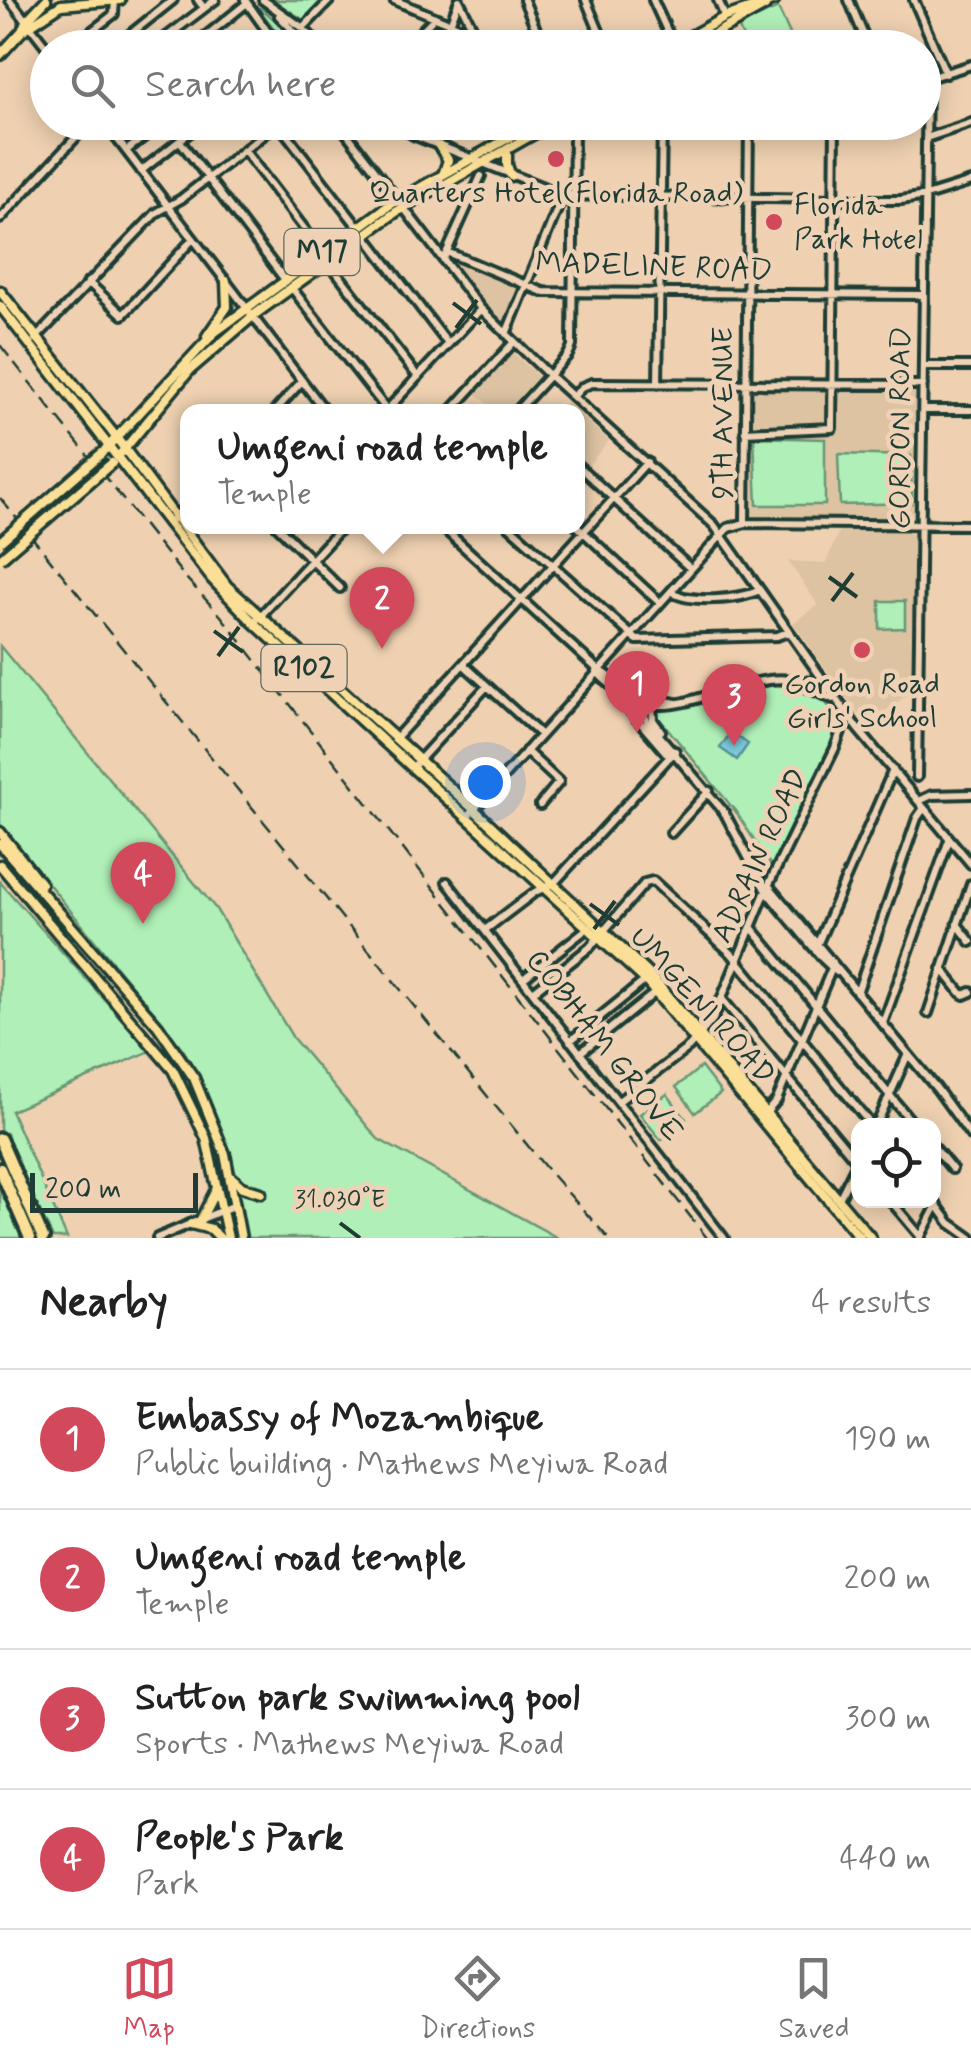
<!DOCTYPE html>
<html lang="en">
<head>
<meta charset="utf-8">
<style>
  :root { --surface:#fff; --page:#f2f2f2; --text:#222; --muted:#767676; --line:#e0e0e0; --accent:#d1495b }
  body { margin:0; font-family:Mynerve,sans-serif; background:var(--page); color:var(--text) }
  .controls { position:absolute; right:30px; bottom:30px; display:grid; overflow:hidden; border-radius:20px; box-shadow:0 5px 25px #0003 }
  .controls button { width:90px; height:90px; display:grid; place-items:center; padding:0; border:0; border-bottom:2px solid var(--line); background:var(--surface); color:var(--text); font:50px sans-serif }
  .scale { position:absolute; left:30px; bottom:25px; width:168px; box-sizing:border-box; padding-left:10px; border:5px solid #1f3d34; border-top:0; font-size:28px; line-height:35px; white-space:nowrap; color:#1f3d34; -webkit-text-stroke:8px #efd2b5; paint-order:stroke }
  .you { position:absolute; left:485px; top:782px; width:35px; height:35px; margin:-25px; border:8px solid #fff; border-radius:50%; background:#1a73e8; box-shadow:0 0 0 15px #1a73e833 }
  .badge { display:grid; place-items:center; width:65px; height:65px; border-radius:50%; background:var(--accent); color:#fff; font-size:32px; font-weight:700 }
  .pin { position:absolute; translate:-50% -82px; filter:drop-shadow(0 2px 5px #0008) }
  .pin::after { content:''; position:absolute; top:52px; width:35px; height:30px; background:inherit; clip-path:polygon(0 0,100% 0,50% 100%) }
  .popup { position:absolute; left:180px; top:404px; width:405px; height:130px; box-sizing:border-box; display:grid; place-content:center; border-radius:20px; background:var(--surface); filter:drop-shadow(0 2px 8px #0005); font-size:32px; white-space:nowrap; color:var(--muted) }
  .popup b { font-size:38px; color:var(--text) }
  .popup::after { content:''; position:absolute; left:50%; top:100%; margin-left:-20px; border:20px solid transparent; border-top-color:var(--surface) }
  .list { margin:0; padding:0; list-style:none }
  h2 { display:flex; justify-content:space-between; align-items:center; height:130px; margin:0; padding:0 40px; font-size:42px }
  h2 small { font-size:32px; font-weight:400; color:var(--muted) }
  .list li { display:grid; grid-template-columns:65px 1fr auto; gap:30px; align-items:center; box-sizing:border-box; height:140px; padding:0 40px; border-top:2px solid var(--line) }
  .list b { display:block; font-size:38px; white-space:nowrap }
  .list p { margin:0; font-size:32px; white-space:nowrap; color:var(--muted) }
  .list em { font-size:32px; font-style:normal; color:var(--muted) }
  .icon { flex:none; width:55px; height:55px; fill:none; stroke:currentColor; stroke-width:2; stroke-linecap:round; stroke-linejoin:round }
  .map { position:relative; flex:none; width:971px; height:1238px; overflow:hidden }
  .search { position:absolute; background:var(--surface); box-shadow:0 5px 25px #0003; left:30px; right:30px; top:30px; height:110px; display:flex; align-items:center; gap:25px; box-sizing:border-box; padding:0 35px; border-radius:55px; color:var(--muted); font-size:38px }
  .sheet { height:690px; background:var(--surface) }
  nav { display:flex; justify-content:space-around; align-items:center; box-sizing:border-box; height:140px; border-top:2px solid var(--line); background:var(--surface); font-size:28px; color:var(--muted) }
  nav a { display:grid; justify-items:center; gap:5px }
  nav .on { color:var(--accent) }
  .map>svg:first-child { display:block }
  .built { fill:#ddc3a2 }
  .green { fill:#b0efb7; stroke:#689676; stroke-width:2.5 }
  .water { fill:#7fccdd; stroke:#599399; stroke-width:2.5 }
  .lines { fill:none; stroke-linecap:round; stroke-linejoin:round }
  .minor-casing { stroke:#1f3d34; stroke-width:14 }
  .major-casing { stroke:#1f3d34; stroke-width:15 }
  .highway-casing { stroke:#1f3d34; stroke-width:18 }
  .minor { stroke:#efd2b5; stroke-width:6 }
  .major { stroke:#fbdf96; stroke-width:8 }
  .highway { stroke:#fbdf96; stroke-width:10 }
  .rail { stroke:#1f3d34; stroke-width:2.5; stroke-dasharray:15 8; stroke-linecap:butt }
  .major-bridge-casing { stroke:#1f3d34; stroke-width:15; stroke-linecap:butt }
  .major-bridge { stroke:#fbdf96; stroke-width:8 }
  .ticks { fill:none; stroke:#1f3d34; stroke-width:4 }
  .poi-dot { fill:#d1495b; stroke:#efd2b5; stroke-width:4 }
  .labels { text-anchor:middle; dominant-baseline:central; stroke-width:9; stroke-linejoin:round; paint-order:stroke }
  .shield { fill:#efd2b5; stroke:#5d6a5b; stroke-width:2.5 }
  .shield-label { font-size:28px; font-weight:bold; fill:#1f3d34 }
  .poi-label { font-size:30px; fill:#1f3d34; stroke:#efd2b5 }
  .street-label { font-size:30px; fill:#1f3d34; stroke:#efd2b5 }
  .ticks-label { font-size:25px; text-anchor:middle; fill:#1f3d34; stroke:#efd2b5; stroke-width:9; stroke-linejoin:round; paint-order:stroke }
</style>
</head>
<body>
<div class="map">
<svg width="971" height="1238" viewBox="0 0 971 1238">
  <rect width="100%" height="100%" fill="#efd1b1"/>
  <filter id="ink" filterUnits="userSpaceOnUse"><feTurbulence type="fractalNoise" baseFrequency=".01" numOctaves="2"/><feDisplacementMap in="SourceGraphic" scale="20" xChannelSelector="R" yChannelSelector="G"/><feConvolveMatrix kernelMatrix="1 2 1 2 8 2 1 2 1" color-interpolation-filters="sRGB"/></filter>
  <g filter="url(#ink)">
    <path class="built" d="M449,259L522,290L509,321L501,323Z
      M511,351L539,377L507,411H496L473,391Z
      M746,385H923V524L745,523Z
      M567,402L609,441L584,470L577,463V412H559Z
      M839,530L916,531L911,692L871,722L869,729L793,623L818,605L788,561L826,563Z"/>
    <path class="green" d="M273,0H326L305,21Z
      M261,8L306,47H288L259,9Z
      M778,8L796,47H775L773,44L747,47L738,26Z
      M754,437L825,439V505H757Z
      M838,454L911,456L912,503L840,505Z
      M880,601H905V628L880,629Z
      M0,646L216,909L293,1038L378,1139L558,1238H246C234,1171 220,1106 182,1048L0,824Z
      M774,685C802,686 832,697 839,726L778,860L771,866L736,812L655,713L662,709Z
      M0,882L150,1051L11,1111L67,1238H53L0,1128Z
      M701,1067L721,1093L695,1113L676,1087Z
      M667,1094L686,1119L661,1140L640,1114Z
      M0,1180L24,1238H0Z"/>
    <path class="water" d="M731,732L748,744L737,760L720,748Z"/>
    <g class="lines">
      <g class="minor-casing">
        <path id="minor" d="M10,0L48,49
          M198,0L204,8
          M245,0L279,48
          M263,0L303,28L322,48
          M394,0L509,48
          M524,0L540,39L536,48
          M586,0L606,48
          M653,0L675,48
          M718,0L725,17
          M849,0L869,48
          M914,0L946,74
          M460,2L474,31
          M279,16L310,48
          M303,28L330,0
          M70,48L114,14L115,0
          M113,48L173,0
          M152,48L215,0
          M191,48L247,3
          M262,48L273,39
          M405,48L435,17
          M441,48L459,0
          M925,79L971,65
          M104,122L326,412
          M338,122L481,309L549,375L714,525L857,728L971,864
          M393,122L413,135L563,195L901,200L926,196L971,182
          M278,123L358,227
          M502,128L505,122
          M926,138L971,123
          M180,141L285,280
          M244,150L322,252
          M126,151L163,122
          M141,171L203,122
          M0,219L90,122
          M364,234L448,344
          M449,253L543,292L924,295
          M445,256L481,176
          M328,261L418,377
          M88,282L123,315L193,239
          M291,287L387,410
          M506,334L563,195
          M35,339L156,213L181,199L280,122
          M923,366H971
          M658,384L662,122
          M573,397L582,387L592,383L923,385
          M387,410L481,309
          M923,410H971
          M274,412L302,381
          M450,412L514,342
          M516,412L568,355L572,346L574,128
          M745,432L832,428L835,122
          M577,465L691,569
          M168,523L187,506
          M745,523L749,122
          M277,526L340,588
          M441,526L594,666L636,695L676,703
          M509,526L637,640L777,636L788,632
          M577,526L660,603
          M671,591C686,604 742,600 759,590
          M254,623L343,526
          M463,664L541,735
          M597,672C656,736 698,689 769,680C787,677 805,682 823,683
          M799,684L833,699
          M617,692L626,706L670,757
          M644,698L643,711L647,721L724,812L766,891L823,959L837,972
          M652,706L653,720L661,731
          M395,739L647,462
          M526,751L559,782L540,805
          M413,767L487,686
          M917,777L927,79
          M919,801L932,795L971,794
          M468,816L728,528L745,523L971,525
          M671,833L709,791
          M447,882L724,1238
          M768,885L937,1089L971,1136
          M957,924L971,942
          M751,927L915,1126
          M485,930L535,892L554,883L675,751
          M817,945L893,770
          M942,969L961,993L964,995L971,992
          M523,979L589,927
          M533,992L590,947L645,883L653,881L732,954L872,1126
          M857,993L917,818L924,808
          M722,999L858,1163
          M928,1013L971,884
          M883,1023L949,840
          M570,1041L647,979
          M580,1053L657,991
          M619,1101L689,1047L713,1019L768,886L835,748L847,715
          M767,1112L777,1100L832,968
          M876,1126L908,1054
          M934,1147L952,1169
          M839,1199L858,1161
          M890,1200L921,1237
          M933,1200L950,1223L971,1238
          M157,1238L235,1205
          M920,1238L937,1205"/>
      </g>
      <g class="major-casing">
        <path id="major" d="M22,31L26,21L46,0
          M669,48L725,17L775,0
          M689,48L765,6
          M0,55L22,31L61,5L120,0
          M439,146L448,160L443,175
          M507,150V165L511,176
          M0,291L112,432L227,586L479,814L650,975L871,1238
          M0,306L212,579L254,623L645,980L860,1238
          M207,336L227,307L226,281
          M105,450L215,332L391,204L537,122
          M122,452L190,370L254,315L396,212L555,122
          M0,832L41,884
          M0,844L158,1026L194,1078L225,1154L241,1238
          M0,865L173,1070L206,1138L228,1238
          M230,1176L242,1187L261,1193
          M201,1219L217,1188
          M191,1224L211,1229L220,1238"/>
      </g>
      <g class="highway-casing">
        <path id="highway" d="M0,1139L43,1238
          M0,1169L30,1238"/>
      </g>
      <use href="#minor" class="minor"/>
      <use href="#major" class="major"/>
      <use href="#highway" class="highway"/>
      <path class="rail" d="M0,345L184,576L221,616L707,1238
        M0,498L546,1168L608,1238"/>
      <g class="major-bridge-casing">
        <path id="major-bridge" d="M0,542L102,453
          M0,559L112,463"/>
      </g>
      <use href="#major-bridge" class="major-bridge"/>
    </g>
  </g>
  <path class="ticks" d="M453,303L481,324M456,328L477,300M829,577L857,597M832,601L853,573M214,631L243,652M218,656L239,627M590,904L619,925M594,929L615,901M340,1223L360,1238"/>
  <g class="poi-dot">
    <circle cx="556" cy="159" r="10"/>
    <circle cx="774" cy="222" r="10"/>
    <circle cx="862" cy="650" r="10"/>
  </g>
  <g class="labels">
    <g class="shield">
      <rect x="284.5" y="229" width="75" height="46" rx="8"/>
      <rect x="261.5" y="645" width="85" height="46" rx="8"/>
    </g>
    <g class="shield-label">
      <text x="322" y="252">M17</text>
      <text x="304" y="668">R102</text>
    </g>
    <g class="poi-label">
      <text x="556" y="193">Quarters Hotel(Florida Road)</text>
      <text x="794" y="205" text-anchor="start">Florida<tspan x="794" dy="34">Park Hotel</tspan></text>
      <text x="862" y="684">Gordon Road<tspan x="862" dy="34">Girls' School</tspan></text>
    </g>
    <g class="street-label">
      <text transform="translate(654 267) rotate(2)">MADELINE ROAD</text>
      <text transform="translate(723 413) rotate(-90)">9TH AVENUE</text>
      <text transform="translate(900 428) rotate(-90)">GORDON ROAD</text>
      <text transform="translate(760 856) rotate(-65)">ADRAIN ROAD</text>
      <text transform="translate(702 1006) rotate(48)">UMGENI ROAD</text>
      <text transform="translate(604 1046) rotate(52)">COBHAM GROVE</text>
    </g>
  </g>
  <g class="ticks-label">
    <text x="340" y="1207">31.030°E</text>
  </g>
</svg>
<div class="controls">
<button><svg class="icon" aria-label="locate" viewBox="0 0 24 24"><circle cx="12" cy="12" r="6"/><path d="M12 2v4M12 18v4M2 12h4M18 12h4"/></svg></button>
</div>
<div class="scale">200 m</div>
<div class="you"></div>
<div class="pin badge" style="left:637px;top:733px">1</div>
<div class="pin badge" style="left:382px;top:649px">2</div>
<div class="popup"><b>Umgeni road temple</b>Temple</div>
<div class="pin badge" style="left:734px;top:746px">3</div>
<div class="pin badge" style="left:143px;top:924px">4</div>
<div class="search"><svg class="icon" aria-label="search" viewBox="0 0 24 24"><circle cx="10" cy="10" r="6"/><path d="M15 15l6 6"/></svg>Search here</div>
</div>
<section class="sheet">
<h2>Nearby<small>4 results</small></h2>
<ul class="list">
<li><span class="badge">1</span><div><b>Embassy of Mozambique</b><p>Public building · Mathews Meyiwa Road</p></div><em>190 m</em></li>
<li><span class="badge">2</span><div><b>Umgeni road temple</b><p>Temple</p></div><em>200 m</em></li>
<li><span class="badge">3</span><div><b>Sutton park swimming pool</b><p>Sports · Mathews Meyiwa Road</p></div><em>300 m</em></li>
<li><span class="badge">4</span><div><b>People's Park</b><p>Park</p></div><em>440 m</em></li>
</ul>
</section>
<nav>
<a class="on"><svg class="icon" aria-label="map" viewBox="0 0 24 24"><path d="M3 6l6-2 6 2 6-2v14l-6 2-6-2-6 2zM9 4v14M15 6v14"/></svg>Map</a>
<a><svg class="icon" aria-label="directions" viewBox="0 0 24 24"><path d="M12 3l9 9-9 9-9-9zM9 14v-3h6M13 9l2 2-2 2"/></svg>Directions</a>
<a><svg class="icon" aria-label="saved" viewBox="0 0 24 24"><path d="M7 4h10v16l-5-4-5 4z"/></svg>Saved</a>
</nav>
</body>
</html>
